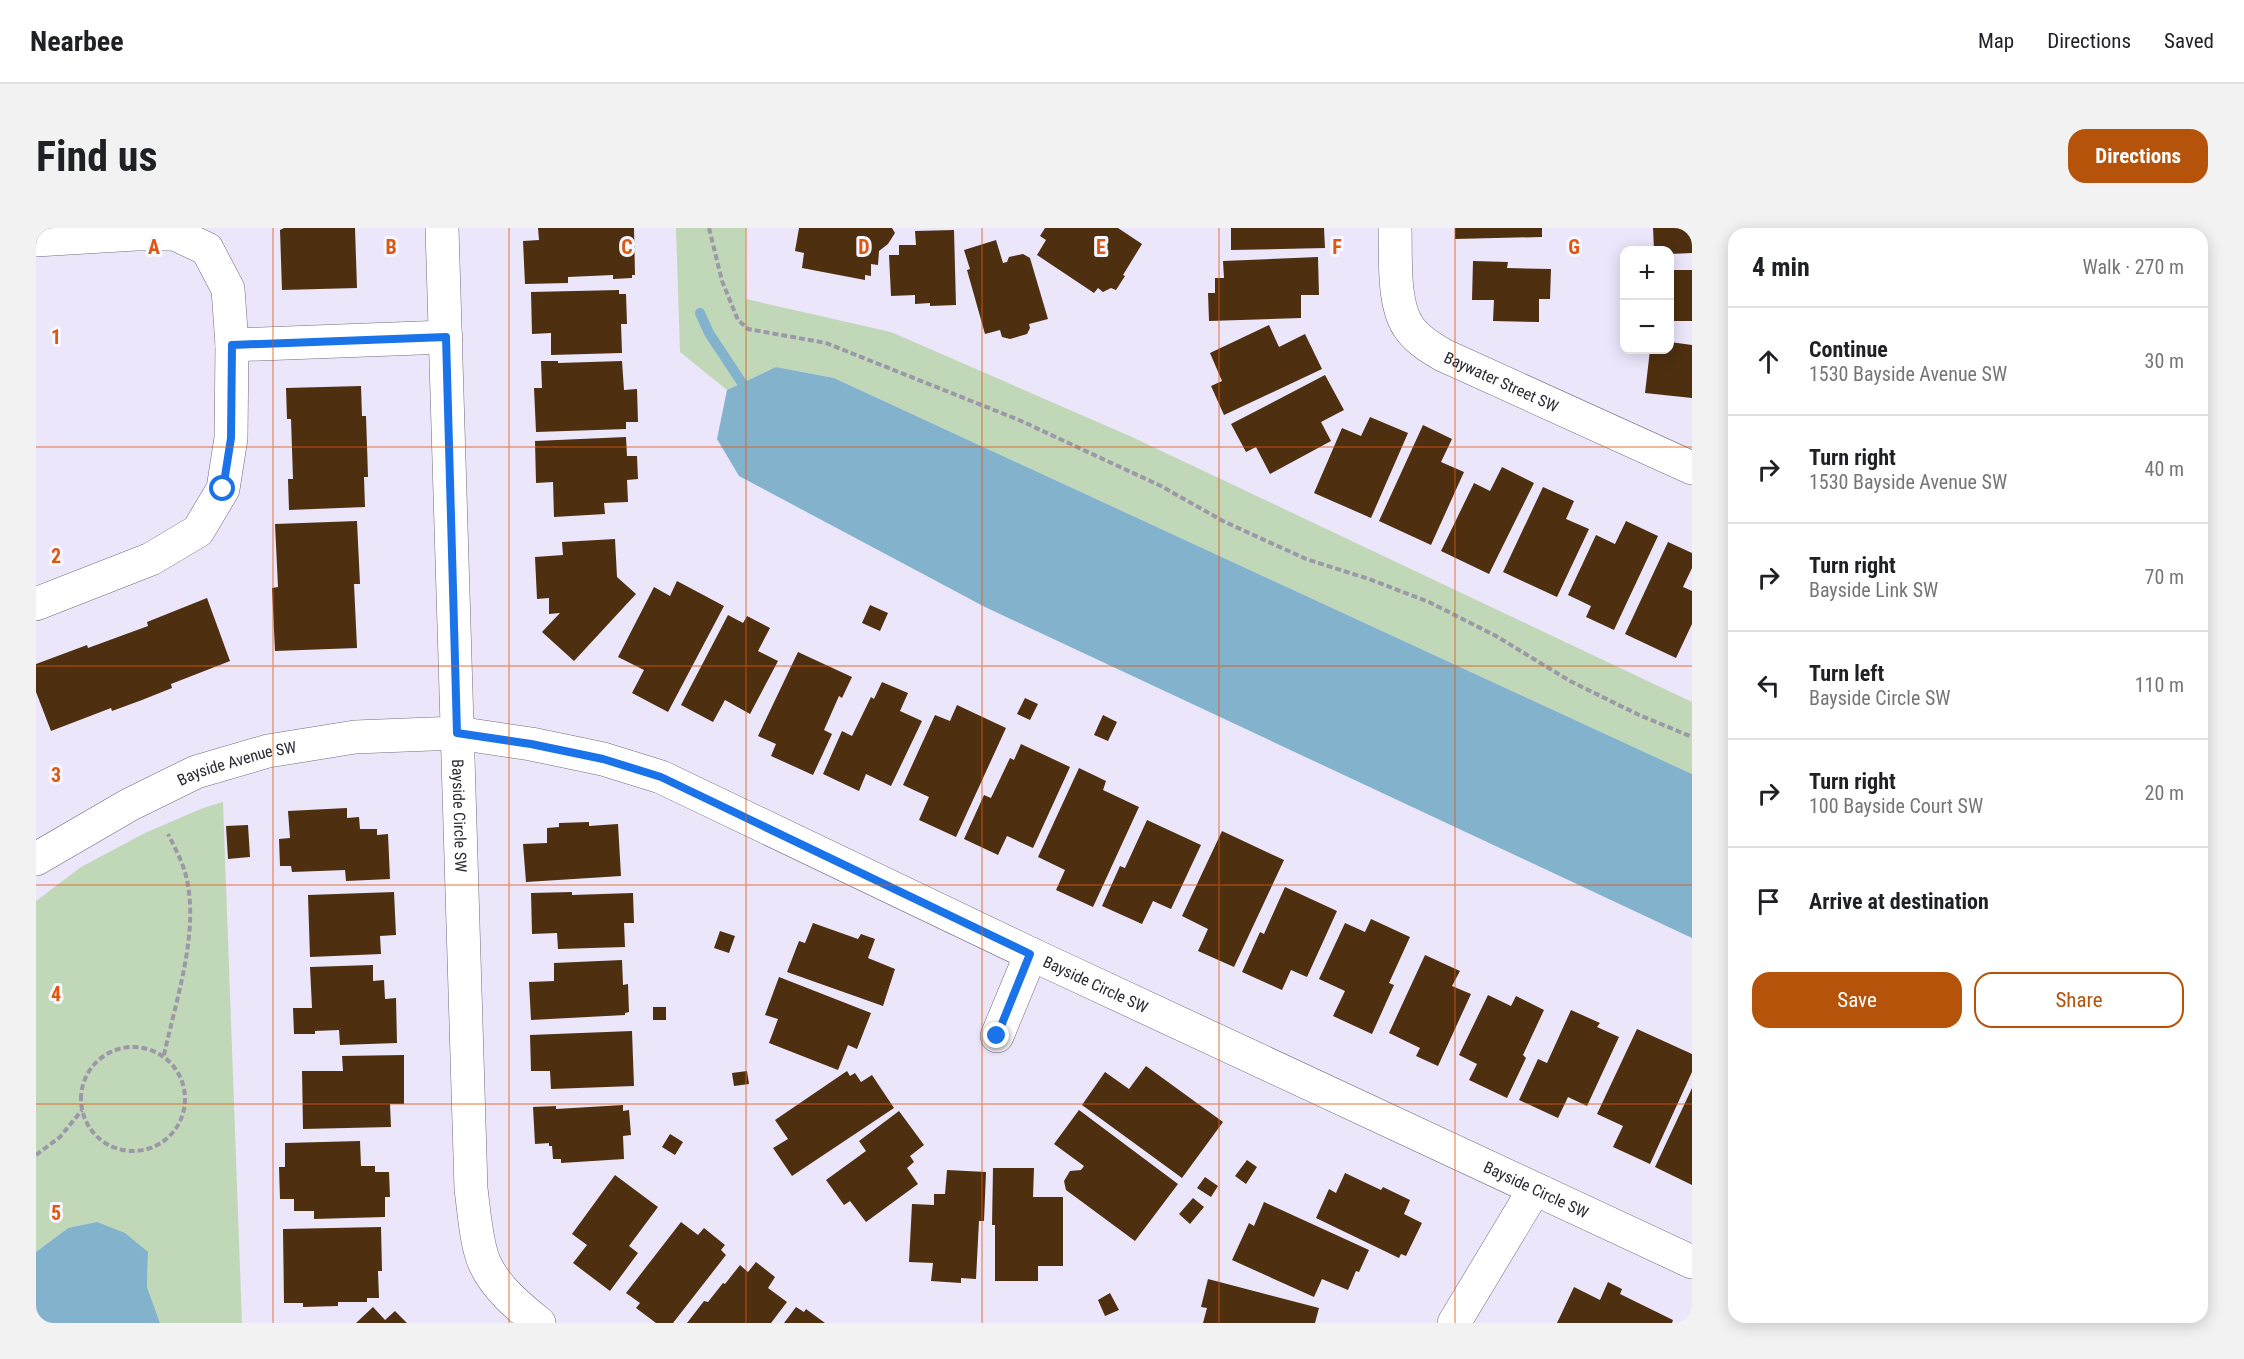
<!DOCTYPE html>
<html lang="en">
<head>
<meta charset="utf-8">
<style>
  :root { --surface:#fff; --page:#f2f2f2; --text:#202124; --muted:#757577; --line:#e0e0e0; --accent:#b45309 }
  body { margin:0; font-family:"Roboto Condensed",sans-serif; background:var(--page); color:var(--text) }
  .controls { position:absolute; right:18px; top:18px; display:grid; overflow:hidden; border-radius:12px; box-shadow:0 3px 15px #0003 }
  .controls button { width:54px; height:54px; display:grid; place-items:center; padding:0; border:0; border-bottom:2px solid var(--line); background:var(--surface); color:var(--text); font:30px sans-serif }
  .stop { position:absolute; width:18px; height:18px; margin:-14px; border:4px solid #1a73e8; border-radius:50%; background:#fff }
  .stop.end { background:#1a73e8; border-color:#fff; box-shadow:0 2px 6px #0008 }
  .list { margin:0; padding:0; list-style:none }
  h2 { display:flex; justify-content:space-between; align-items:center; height:78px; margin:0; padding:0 24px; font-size:26px }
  h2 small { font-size:20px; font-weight:400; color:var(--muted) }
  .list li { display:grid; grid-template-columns:39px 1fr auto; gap:18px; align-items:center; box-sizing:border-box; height:108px; padding:0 24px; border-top:2px solid var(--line) }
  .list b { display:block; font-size:22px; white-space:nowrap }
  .list p { margin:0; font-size:20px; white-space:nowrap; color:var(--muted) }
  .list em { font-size:20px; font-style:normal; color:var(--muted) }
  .actions { display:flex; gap:12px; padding:18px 24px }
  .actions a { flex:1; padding:14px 0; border:2px solid var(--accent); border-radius:18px; text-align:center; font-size:21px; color:var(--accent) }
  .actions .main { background:var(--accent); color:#fff }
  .icon { flex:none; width:33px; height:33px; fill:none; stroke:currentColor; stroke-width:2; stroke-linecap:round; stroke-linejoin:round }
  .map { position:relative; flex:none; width:1656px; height:1095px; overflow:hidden; border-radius:18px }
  header { display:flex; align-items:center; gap:36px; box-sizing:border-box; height:84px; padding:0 30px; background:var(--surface); border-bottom:2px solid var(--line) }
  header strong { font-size:28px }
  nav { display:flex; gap:33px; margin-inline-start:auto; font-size:21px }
  .intro { display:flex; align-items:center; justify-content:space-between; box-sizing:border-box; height:144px; padding:0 36px }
  h1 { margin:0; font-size:42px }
  .button { padding:15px 27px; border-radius:18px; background:var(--accent); color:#fff; font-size:21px; font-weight:700 }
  main { display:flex; gap:36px; padding:0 36px }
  aside { flex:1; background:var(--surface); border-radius:18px; box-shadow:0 3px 15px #0003 }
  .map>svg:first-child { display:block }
  .green { fill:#c1d8b8 }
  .water { fill:#83b2cd }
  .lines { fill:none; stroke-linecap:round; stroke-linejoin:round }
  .stream { stroke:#83b2cd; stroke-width:10 }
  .building { fill:#4e2f10 }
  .minor-casing { stroke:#716c7e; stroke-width:34 }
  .path { stroke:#9d98a8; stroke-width:4; stroke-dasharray:6 3; stroke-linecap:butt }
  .minor { stroke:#fff; stroke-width:33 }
  .route { stroke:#1a73e8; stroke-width:8 }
  .grid { fill:none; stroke:#df570e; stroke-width:1.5; stroke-opacity:0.55 }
  .labels { text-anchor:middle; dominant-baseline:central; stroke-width:6; stroke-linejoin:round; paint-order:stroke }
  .street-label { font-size:16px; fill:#2c2a32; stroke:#f8f6fe }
  .grid-label { font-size:20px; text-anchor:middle; font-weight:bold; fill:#df570e; stroke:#f8f6fe; stroke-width:6; stroke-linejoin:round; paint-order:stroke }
</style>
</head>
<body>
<header>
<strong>Nearbee</strong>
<nav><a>Map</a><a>Directions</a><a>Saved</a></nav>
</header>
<div class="intro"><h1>Find us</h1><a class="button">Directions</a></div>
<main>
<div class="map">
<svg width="1656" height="1095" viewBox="0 0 1656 1095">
  <rect width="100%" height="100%" fill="#ece6fb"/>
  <path class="green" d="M640,0H709L710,71L855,104L1096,209L1656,474V546L798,150L740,139L691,162L644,124Z
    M187,574L206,1095H124L111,1059L112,1024L32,1000L0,1024V673L45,639L109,605L167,580Z"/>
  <path class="water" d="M740,139L798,150L1656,546V710L949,379L703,248L681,211L691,162Z
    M61,994L89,1005L112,1024L111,1059L124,1095H0V1024L32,1000Z"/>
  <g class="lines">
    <path class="stream" d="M664,85L673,105L706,155"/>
  </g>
  <path class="building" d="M248,0H319L321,60L246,62L244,2Z
    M502,0H598L599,47H596V50L577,51V47L532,49V55L489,56L487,13L503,12Z
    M763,0H856L859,5L852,16L843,23L842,37L835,36V48L829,47V52L766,40L768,25L759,23Z
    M1009,0H1082L1106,16L1087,47L1089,48L1080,62L1075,60L1067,64L1062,60L1058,65L1001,27L1010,12L1004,8Z
    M1195,0H1288L1289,20L1195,22Z
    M1419,0H1506V9L1419,11Z
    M1617,0H1656V25L1634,26V22H1618Z
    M918,2L920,77L894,78V75L879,76V67L855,68L853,27H863V17H880L879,3Z
    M960,12L967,35L971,34L973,29L987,26L994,30L1012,91L993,96L994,100L991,106L974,111L966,109L964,102L949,106L931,42L934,41L928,22Z
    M1282,29L1283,67H1265V90L1173,93L1172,65H1179V50H1188L1187,33Z
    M1437,33L1472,34L1471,40L1515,41L1514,71H1503V94L1457,93L1458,72H1436Z
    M1634,42H1656V93H1634Z
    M583,62V66H590L591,96H585L586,125L515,127V105L496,106L495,64Z
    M1233,97L1243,119L1269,106L1286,141L1188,187L1175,158L1186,153L1174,125Z
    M1634,114L1656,117V170L1609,165L1614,122H1634Z
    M505,133H522V135L586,133L588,162L601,161L602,194H590V201L500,204L498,160H506Z
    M1289,147L1308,182L1285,194L1295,213L1234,246L1220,219L1210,224L1195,196Z
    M325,158L326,188H330L331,218L332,249H328L329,279L253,282L252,251H257L255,191H251L250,160Z
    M1334,189L1372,205L1335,290L1278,265L1306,200L1325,208Z
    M1387,197L1416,211L1405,234L1428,244L1395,317L1343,293Z
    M590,209L591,228H601L602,251L591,252L592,274L568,275L569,286L518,289L517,254L500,255L499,213Z
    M1466,239L1498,255L1453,346L1405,323L1438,255L1454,263Z
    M1507,259L1538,273L1530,291L1553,301L1521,369L1467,344Z
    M321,293L324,356H318L321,420L239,423L236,360L242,359L239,296Z
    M1590,293L1622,308L1578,402L1550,389L1555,378L1532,367L1560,307L1579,316Z
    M579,311L581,349L600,366L538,433L506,404L524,385L513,386V370L501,371L499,329L527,327L526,314Z
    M1632,314L1656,325V340L1647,359L1656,363V396L1640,430L1589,406Z
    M641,353L688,378L632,484L596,465L608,442L582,429L618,359L634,368Z
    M171,370L194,433L135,456L136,460L106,472L76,483L75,480L15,503L0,464V436L51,417L52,420L112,398L111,394Z
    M834,377L852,385L844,403L826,395Z
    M692,387L707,395L711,388L734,400L722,423L742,433L714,486L689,472L677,494L645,477Z
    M762,424L816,449L806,470L803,468L788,502L796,506L777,547L735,528L740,516L722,508Z
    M846,454L872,465L864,483L886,493L855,558L830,546L823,563L787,546L806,503L816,508L835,469L838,471Z
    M989,470L1002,476L994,492L981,486Z
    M921,477L970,500L920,609L883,592L893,569L867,557L899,487L914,493Z
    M1067,487L1081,494L1072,513L1058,507Z
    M985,516L1034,539L997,620L971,608L962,627L928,611L948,567L955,570L974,530L978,532Z
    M1043,540L1070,553L1067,562L1103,579L1057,679L1020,662L1029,642L1002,629Z
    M311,580V590L323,589L324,601H341V607L352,606L354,651L310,653L309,642L256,644L255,638H244L243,611L254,610L252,583Z
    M1111,592L1165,617L1135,681L1117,673L1106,696L1066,678L1084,638L1089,640Z
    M553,594V598L582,596L585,648L490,654L487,616L511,615V600L523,599V595Z
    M212,597L214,629L192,631L190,598Z
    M1186,603L1248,632L1198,739L1162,723L1172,701L1146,688Z
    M1249,659L1301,683L1271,749L1255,742L1246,762L1206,744L1224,704L1228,706Z
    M358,664L360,707L344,708L345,726L274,729L272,667Z
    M536,664V667L597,665L598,695H588L589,719L522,721L521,705L496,706L495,665Z
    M1335,691L1374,709L1353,755L1358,757L1336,806L1297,788L1309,763L1283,751L1309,695L1329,704Z
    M777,695L822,711L825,706L839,711L832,730L859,741L847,778L751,744L763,713L769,715Z
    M684,703L699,708L693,725L678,720Z
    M1389,727L1424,743L1416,758L1435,766L1402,838L1380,828L1384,820L1353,805Z
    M586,732L587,757L592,756L593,784L589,785V787L495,792L493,754L518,753V735Z
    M337,737V753L348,752L349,771L360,770L361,815L304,817L303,802L279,803V806H258L257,780H276L274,739Z
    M743,749L835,785L821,821L812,817L802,842L733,815L742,791L729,787Z
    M1452,767L1475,778L1480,768L1508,782L1487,827L1490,830L1471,870L1433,852L1441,836L1423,827Z
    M617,779H630V792H617Z
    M1535,782L1564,795L1561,799L1583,809L1551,878L1532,869L1522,890L1483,872L1502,831L1511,835Z
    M1601,801L1656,826V844L1614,936L1577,919L1587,898L1561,886Z
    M596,803L598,858L515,861L514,843H495L494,807Z
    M368,827V876H354L355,899L267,901L266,843H307L306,828Z
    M1110,838L1187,894L1146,950L1046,877L1069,844L1093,861Z
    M711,843L713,856L698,858L696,845Z
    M811,843L814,848L819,845L825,854L836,847L858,880L756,948L737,920L752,911L739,892Z
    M1656,860V957L1619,939Z
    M587,877V883L593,882L595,907L587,908L588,931L525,935V931H517L516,918H513V915L499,916L497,879L520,878V881Z
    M1043,882L1142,956L1099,1013L1030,962L1028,953L1034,943L1045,942L1048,938L1018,916Z
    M863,883L888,917L874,928L878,934L871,940L882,956L830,994L814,973L808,977L790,952L830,923L823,913Z
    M634,906L647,914L639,927L626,919Z
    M324,913L325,938H339V944H353L354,969H349V989L278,991V983H258V971H244L243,939H249V915Z
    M1211,932L1221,939L1210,956L1199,948Z
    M957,940H998L997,969H1027V1038H1002V1053H959V997H956Z
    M911,942L950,944L948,993H943L940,1051L925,1050V1055L895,1053L897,1035L873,1034L876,976L898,977V966H909Z
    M1309,945L1345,962L1347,959L1374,972L1368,986L1386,995L1370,1028L1365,1026L1363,1030L1280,990L1293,961L1300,965Z
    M579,947L622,979L593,1018L602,1025L574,1063L537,1035L551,1017L536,1006Z
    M1169,949L1182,958L1175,969L1161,960Z
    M1157,970L1168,979L1154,996L1143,986Z
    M1228,974L1333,1022L1323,1044L1320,1043L1312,1062L1286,1051L1278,1069L1196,1032L1213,995L1218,998Z
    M645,994L662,1007L668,1000L689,1017L685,1022L690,1027L637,1095H620L600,1080L604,1075L590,1065Z
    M345,999L346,1043H342L343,1070H331V1074H302V1078L267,1079V1075H248L247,1001Z
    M720,1034L739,1049L732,1060L751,1074L735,1095H651L668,1073L672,1074L687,1055L689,1056L704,1037L712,1044Z
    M1172,1051L1283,1080L1279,1095H1167L1171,1080L1165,1079Z
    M1572,1054L1586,1061L1584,1066L1637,1092L1636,1095H1521L1538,1059L1564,1072Z
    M1074,1065L1083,1082L1069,1088L1062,1072Z
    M337,1079L349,1092L359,1083L371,1095H320Z
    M760,1079L768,1084L770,1081L789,1095H748Z"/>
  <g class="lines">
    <g class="minor-casing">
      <g id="minor">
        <path id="s1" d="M406,0L435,961C438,982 440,1017 449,1036C460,1060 483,1079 503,1095"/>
        <path id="s2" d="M1359,0C1360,28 1356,78 1374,101C1382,112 1395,120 1407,127L1656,240"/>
        <path d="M0,12L100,6H139L171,21L192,61L196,117L195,210L187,261L162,303L115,331L0,376"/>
        <path d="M196,117L410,109"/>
        <path id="s3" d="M0,631L93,577L160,544L232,523L319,509L421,505L495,516L567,531L625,549L995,726L1656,1034"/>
        <path d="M961,808L995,726"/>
        <path d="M1418,1095L1498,962"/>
      </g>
    </g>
    <path class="path" d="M673,0L686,53L702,92L712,101L790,115L983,192L1125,258L1187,293L1270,331L1333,351L1393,374L1460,408L1534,453L1601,486L1656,509
      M45 871a52 52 0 1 1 104 0a52 52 0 1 1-104 0Z
      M128,827C140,771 165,701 149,644C145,631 138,618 132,606
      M0,927L24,909L46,882"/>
    <use href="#minor" class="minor"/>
  </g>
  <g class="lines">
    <path class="route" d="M187,261L195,210L196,117L410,109L421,505L495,516L567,531L625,549L994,726L961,808"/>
  </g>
  <path class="grid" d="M237,0V1095M473,0V1095M710,0V1095M946,0V1095M1183,0V1095M1419,0V1095M0,219H1656M0,438H1656M0,657H1656M0,876H1656"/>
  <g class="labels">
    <g class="street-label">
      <text stroke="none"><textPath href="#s2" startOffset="210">Baywater Street SW</textPath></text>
      <text stroke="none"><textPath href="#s3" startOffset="224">Bayside Avenue SW</textPath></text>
      <text stroke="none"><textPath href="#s1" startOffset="588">Bayside Circle SW</textPath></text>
      <text stroke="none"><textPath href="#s3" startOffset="1138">Bayside Circle SW</textPath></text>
      <text stroke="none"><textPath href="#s3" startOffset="1624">Bayside Circle SW</textPath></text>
    </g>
  </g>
  <g class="grid-label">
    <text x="118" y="26">A</text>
    <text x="355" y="26">B</text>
    <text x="591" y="26">C</text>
    <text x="828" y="26">D</text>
    <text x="1065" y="26">E</text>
    <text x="1301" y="26">F</text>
    <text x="1538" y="26">G</text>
    <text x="20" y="116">1</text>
    <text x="20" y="335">2</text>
    <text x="20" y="554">3</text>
    <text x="20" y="773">4</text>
    <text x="20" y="992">5</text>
  </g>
</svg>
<div class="controls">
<button>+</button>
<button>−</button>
</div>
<div class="stop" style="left:187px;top:261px"></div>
<div class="stop end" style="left:961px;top:808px"></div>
</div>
<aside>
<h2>4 min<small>Walk · 270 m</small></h2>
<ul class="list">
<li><svg class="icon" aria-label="ahead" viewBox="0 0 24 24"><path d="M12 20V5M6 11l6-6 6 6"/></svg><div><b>Continue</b><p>1530 Bayside Avenue SW</p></div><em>30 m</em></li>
<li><svg class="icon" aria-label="right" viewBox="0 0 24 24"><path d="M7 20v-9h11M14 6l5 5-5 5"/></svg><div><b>Turn right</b><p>1530 Bayside Avenue SW</p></div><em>40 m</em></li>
<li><svg class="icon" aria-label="right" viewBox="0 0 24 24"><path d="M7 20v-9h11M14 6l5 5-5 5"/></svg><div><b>Turn right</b><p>Bayside Link SW</p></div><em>70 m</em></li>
<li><svg class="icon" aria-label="left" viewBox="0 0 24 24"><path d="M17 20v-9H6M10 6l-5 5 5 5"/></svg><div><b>Turn left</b><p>Bayside Circle SW</p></div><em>110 m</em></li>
<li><svg class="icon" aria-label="right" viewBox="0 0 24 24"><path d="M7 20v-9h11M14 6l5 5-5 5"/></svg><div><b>Turn right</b><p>100 Bayside Court SW</p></div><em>20 m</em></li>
<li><svg class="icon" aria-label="arrive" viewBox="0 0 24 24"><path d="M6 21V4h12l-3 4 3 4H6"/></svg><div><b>Arrive at destination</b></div></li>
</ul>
<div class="actions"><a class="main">Save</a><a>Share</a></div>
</aside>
</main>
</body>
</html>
